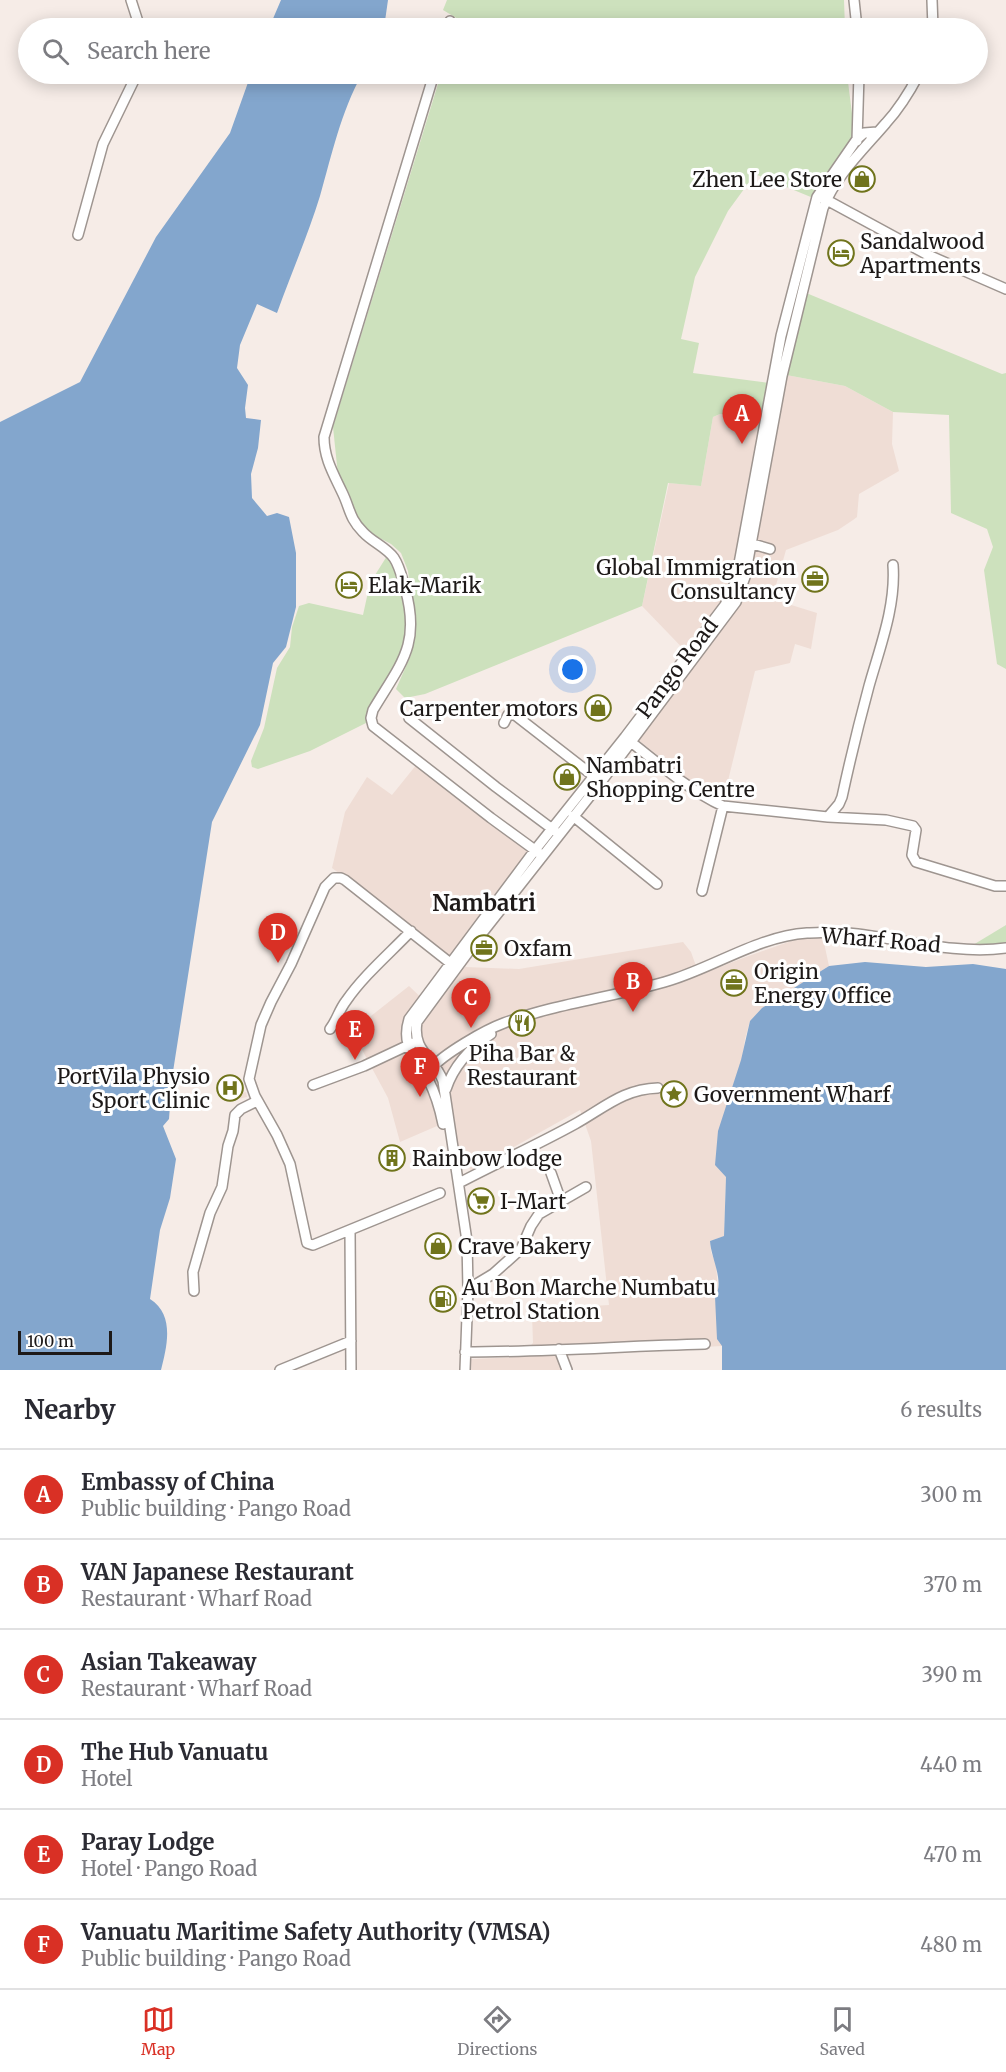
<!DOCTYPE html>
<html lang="en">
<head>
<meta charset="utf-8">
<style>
  :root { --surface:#fff; --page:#f2f2f3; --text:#2b2b33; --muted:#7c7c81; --line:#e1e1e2; --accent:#d93025 }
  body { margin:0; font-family:Merriweather,serif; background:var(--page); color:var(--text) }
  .scale { position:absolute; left:18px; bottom:15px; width:94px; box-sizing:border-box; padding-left:6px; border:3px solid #1d1918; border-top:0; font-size:16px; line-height:21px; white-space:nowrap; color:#1d1918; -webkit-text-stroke:4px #fff; paint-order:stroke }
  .you { position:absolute; left:573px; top:670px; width:21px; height:21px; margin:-15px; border:4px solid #fff; border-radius:50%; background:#1a73e8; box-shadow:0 0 0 9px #1a73e833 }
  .badge { display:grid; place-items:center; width:39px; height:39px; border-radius:50%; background:var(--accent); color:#fff; font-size:20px; font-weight:700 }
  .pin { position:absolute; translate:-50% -50px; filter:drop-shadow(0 2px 3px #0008) }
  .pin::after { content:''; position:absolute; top:32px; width:21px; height:18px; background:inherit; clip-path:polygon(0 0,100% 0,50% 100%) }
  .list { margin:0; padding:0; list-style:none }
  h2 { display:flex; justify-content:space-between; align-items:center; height:78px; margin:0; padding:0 24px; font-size:26px }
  h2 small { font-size:20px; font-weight:400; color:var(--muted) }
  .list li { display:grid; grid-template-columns:39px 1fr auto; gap:18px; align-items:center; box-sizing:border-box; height:90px; padding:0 24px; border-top:2px solid var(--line) }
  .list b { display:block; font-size:22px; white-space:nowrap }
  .list p { margin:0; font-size:20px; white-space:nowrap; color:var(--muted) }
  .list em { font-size:20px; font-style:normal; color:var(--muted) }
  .icon { flex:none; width:33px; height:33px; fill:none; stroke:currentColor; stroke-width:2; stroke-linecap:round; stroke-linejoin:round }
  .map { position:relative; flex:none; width:1006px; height:1370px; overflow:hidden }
  .search { position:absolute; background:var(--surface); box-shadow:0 3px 15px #0003; left:18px; right:18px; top:18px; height:66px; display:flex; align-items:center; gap:15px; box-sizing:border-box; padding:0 21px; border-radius:33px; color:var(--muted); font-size:22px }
  .sheet { height:618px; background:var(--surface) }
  nav { display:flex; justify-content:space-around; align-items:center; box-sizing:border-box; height:84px; border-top:2px solid var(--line); background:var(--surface); font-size:16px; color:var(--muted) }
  nav a { display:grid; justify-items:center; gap:3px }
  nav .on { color:var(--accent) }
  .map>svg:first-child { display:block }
  .built { fill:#efddd5 }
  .green { fill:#cde1bd }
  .water { fill:#83a6cd }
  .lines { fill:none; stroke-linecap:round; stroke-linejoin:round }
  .minor-casing { stroke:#9e9590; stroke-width:12 }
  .minor { stroke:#fff; stroke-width:9 }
  .labels { text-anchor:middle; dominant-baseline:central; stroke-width:6; stroke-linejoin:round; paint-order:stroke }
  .poi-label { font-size:21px; fill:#1d1918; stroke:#fff; text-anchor:start }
  .street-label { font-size:21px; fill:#1d1918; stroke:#fff }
  .neighbourhood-label { font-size:22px; font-weight:bold; fill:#1d1918; stroke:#fff }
</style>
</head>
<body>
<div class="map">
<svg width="1006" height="1370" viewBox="0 0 1006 1370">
  <rect width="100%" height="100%" fill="#f6ece7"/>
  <path class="built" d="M781,374L845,386L893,412L892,444L899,471L859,494L857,517L853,520L838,530L786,550L772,599L817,613L811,649L795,644L790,663L755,671L723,801L697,786L637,739L696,662L642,606L669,483L701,486L713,417L720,414L762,418Z
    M417,764L543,862L465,967L519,969L683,942L691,952L696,966L644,984L646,992L674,985L743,958L797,939L823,938L829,966L762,1008L750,1021L745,1039L726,1177L724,1236L710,1241L711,1252L716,1264L718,1292L715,1298L722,1346L559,1355L564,1370H470L471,1359L519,1357L533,1343L532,1314L541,1309L609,1305L591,1141L580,1110L471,1171L457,1144L449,1099L437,1126L400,1142L388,1098L352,1031L409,986L432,1008L465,967L332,868L345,812L367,777L392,795Z
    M236,1081L239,1094L246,1092L247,1097L238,1099L237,1095L224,1096L222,1084Z"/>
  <path class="green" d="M447,0H844L845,28H455L458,19L443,10Z
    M441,74H847L857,153L823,202L755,174L728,211L695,277L681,339L699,343L693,373L769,383L762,418L720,414L713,417L701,486L668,483L642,606L425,694L405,698L396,689L411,655L415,633L408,571L401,553L391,544L370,533L355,515L349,493L338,475L333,427Z
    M799,290L1002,374L1006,373V669L997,664L984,570L993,547L987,529L951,513L949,415L893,412L845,386L781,374Z
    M387,556L393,559L403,592L408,633L404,652L368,722L310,751L258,769L252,767L251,761L264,728L277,668L290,647L292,627L299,606L309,603L363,615L370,583Z
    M1006,925V947L968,948Z"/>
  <path class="water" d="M281,0H388L384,28H269Z
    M251,74H362C341,112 332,154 320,196C308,235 291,274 277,313L257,304L240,345L237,368L248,385L245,408L246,418L261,420L258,448L251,474L252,498L267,516L277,513L289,517L296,553V607L286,647L273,663L260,725L212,822L172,1078L169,1119L163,1126L176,1159L170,1198L160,1230L150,1299C175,1315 167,1346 161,1370H0V422L80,382L156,237L230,133Z
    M865,962L926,967L973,964L1006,969V1370H722V1346L717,1339L715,1297C725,1282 711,1258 710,1241L724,1236L726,1177L715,1165L718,1131L741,1060L750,1021L762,1008L829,966Z"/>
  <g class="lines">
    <g class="minor-casing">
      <path id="minor" d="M131,0L140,28
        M854,0L857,28
        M932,0L933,28
        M448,28L450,21
        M434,74L324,437C324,458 333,473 342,492C350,508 349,518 363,532C372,542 386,547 394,558C400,567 402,578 405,588C421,645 401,663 373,710L371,718L373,726L491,818L539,853
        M857,141L859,74
        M823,198L928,255L1006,289
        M78,235L103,144L137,74
        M746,542L770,549
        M409,718L496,787L555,831
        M504,723L508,715H515L596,778
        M626,738C655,761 690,791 723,806L828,817L886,820L913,826L916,830L912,855L916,862L995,886H1006
        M573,816L657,884
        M828,817L839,804L842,797C850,760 859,723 869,686C880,647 896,606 893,565
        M702,891L723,806
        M330,1029C337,1020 339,1010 346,1001C364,975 389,954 411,931
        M431,1069C443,1054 485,1030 504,1023C558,1003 616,997 671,980C716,966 760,936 807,933C821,933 835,931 848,933C900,938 954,955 1006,948
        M313,1085L364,1066L413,1043
        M446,1089C454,1065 470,1048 491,1034
        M443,1124C440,1109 435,1093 428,1079C418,1057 400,1048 409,1019L535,850L625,737L725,605L735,583L738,569L781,336L817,197L857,139L864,133L877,132
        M551,1173L561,1201
        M459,1183C497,1163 537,1145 575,1124C604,1108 623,1089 658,1088
        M440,1193L313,1245L307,1243L290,1164L277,1135L255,1096L249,1079L261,1025L271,1002L291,964L325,887L334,878H341L345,880L454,966
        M350,1231L351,1370
        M468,1289L493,1274L521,1249L531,1226L539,1214L586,1187
        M194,1291L193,1272L210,1213L222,1187L228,1146L233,1131L235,1115L241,1109L257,1101
        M559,1349L567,1370
        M465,1352C545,1352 625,1346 705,1344
        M280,1370L351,1341
        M465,1370L468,1289L467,1241L443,1081C434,1056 412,1052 417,1022L483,932L601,782L736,602L745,577L782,376L823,208C836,175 863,150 886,123C899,109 910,91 919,74"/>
    </g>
    <use href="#minor" class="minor"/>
  </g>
  <defs>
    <g id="shop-ring" transform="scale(1.35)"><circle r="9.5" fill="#fff" stroke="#70741c" stroke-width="1.5"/><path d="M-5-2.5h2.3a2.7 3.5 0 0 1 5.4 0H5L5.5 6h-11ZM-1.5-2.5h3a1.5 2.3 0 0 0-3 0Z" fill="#70741c"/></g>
    <g id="hotel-ring" transform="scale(1.35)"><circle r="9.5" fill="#fff" stroke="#70741c" stroke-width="1.5"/><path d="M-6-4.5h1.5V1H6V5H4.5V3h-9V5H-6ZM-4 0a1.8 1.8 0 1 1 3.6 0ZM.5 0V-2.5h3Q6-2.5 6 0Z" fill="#70741c"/></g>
    <g id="office-ring" transform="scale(1.35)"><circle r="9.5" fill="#fff" stroke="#70741c" stroke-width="1.5"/><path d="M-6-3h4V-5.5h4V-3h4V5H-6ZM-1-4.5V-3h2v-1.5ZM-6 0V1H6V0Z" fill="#70741c"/></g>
    <g id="restaurant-ring" transform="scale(1.35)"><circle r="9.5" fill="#fff" stroke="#70741c" stroke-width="1.5"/><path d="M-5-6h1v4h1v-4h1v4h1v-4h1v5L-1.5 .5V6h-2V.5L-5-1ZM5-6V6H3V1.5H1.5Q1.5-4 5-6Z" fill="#70741c"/></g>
    <g id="hospital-ring" transform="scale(1.35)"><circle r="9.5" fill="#fff" stroke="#70741c" stroke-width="1.5"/><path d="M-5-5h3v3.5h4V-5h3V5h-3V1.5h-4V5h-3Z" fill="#70741c"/></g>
    <g id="sight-ring" transform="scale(1.35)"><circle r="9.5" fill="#fff" stroke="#70741c" stroke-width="1.5"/><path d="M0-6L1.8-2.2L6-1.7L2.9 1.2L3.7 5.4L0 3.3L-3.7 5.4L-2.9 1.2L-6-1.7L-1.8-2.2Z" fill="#70741c"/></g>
    <g id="building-ring" transform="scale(1.35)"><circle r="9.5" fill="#fff" stroke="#70741c" stroke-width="1.5"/><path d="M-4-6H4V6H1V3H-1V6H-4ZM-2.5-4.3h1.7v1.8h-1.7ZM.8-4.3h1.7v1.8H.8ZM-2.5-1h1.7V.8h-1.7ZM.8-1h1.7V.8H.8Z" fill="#70741c"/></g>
    <g id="supermarket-ring" transform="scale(1.35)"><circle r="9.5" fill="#fff" stroke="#70741c" stroke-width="1.5"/><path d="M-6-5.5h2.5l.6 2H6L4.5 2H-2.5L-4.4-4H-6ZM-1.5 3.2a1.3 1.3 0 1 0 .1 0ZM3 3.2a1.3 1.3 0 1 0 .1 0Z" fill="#70741c"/></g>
    <g id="fuel-ring" transform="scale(1.35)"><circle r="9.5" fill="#fff" stroke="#70741c" stroke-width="1.5"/><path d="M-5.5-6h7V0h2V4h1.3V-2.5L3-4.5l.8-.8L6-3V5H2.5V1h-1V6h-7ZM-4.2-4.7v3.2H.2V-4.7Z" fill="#70741c"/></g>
  </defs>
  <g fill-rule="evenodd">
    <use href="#shop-ring" x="862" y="179"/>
    <use href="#hotel-ring" x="841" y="253"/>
    <use href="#office-ring" x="815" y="579"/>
    <use href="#hotel-ring" x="349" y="585"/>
    <use href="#shop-ring" x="598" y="708"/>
    <use href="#shop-ring" x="567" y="777"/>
    <use href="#office-ring" x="484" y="948"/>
    <use href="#office-ring" x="734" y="983"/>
    <use href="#restaurant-ring" x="522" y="1023"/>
    <use href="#hospital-ring" x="230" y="1088"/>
    <use href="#sight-ring" x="674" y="1094"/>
    <use href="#building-ring" x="392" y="1158"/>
    <use href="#supermarket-ring" x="481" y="1201"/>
    <use href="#shop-ring" x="438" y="1246"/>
    <use href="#fuel-ring" x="443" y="1299"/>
  </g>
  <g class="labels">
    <g class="poi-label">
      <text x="842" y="179" text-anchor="end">Zhen Lee Store</text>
      <text x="860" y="241">Sandalwood<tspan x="860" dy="24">Apartments</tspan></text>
      <text x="796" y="567" text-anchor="end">Global Immigration<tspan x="796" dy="24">Consultancy</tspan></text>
      <text x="368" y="585">Elak-Marik</text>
      <text x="578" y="708" text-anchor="end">Carpenter motors</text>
      <text x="586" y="765">Nambatri<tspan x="586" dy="24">Shopping Centre</tspan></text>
      <text x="504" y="948">Oxfam</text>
      <text x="754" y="971">Origin<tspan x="754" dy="24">Energy Office</tspan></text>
      <text x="522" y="1053" text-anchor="middle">Piha Bar &amp;<tspan x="522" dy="24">Restaurant</tspan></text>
      <text x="210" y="1076" text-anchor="end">PortVila Physio<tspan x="210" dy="24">Sport Clinic</tspan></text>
      <text x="694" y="1094">Government Wharf</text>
      <text x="412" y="1158">Rainbow lodge</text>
      <text x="500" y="1201">I-Mart</text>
      <text x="458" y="1246">Crave Bakery</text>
      <text x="462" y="1287">Au Bon Marche Numbatu<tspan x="462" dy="24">Petrol Station</tspan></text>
    </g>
    <g class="street-label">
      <text transform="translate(677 668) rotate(-53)">Pango Road</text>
      <text transform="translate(881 940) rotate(5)">Wharf Road</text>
    </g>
    <g class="neighbourhood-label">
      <text x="484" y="903">Nambatri</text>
    </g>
  </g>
</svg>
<div class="scale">100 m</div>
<div class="you"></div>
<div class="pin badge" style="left:742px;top:444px">A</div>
<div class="pin badge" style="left:633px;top:1012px">B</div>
<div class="pin badge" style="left:471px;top:1028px">C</div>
<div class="pin badge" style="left:278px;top:963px">D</div>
<div class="pin badge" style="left:355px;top:1060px">E</div>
<div class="pin badge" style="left:420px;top:1097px">F</div>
<div class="search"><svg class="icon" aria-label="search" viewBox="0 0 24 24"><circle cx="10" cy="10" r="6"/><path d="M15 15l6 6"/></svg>Search here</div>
</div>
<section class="sheet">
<h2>Nearby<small>6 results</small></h2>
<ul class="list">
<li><span class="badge">A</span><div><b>Embassy of China</b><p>Public building · Pango Road</p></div><em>300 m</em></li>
<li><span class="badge">B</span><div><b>VAN Japanese Restaurant</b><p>Restaurant · Wharf Road</p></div><em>370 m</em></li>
<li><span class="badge">C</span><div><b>Asian Takeaway</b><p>Restaurant · Wharf Road</p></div><em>390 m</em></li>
<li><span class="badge">D</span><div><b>The Hub Vanuatu</b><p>Hotel</p></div><em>440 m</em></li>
<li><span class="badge">E</span><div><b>Paray Lodge</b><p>Hotel · Pango Road</p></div><em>470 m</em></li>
<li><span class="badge">F</span><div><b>Vanuatu Maritime Safety Authority (VMSA)</b><p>Public building · Pango Road</p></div><em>480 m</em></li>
</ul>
</section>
<nav>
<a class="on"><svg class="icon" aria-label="map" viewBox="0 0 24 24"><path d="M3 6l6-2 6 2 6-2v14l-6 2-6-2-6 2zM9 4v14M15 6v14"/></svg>Map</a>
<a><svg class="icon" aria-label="directions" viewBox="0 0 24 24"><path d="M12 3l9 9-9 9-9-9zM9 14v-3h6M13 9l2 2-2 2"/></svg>Directions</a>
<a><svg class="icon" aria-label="saved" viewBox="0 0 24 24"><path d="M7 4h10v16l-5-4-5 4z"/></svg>Saved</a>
</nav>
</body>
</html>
